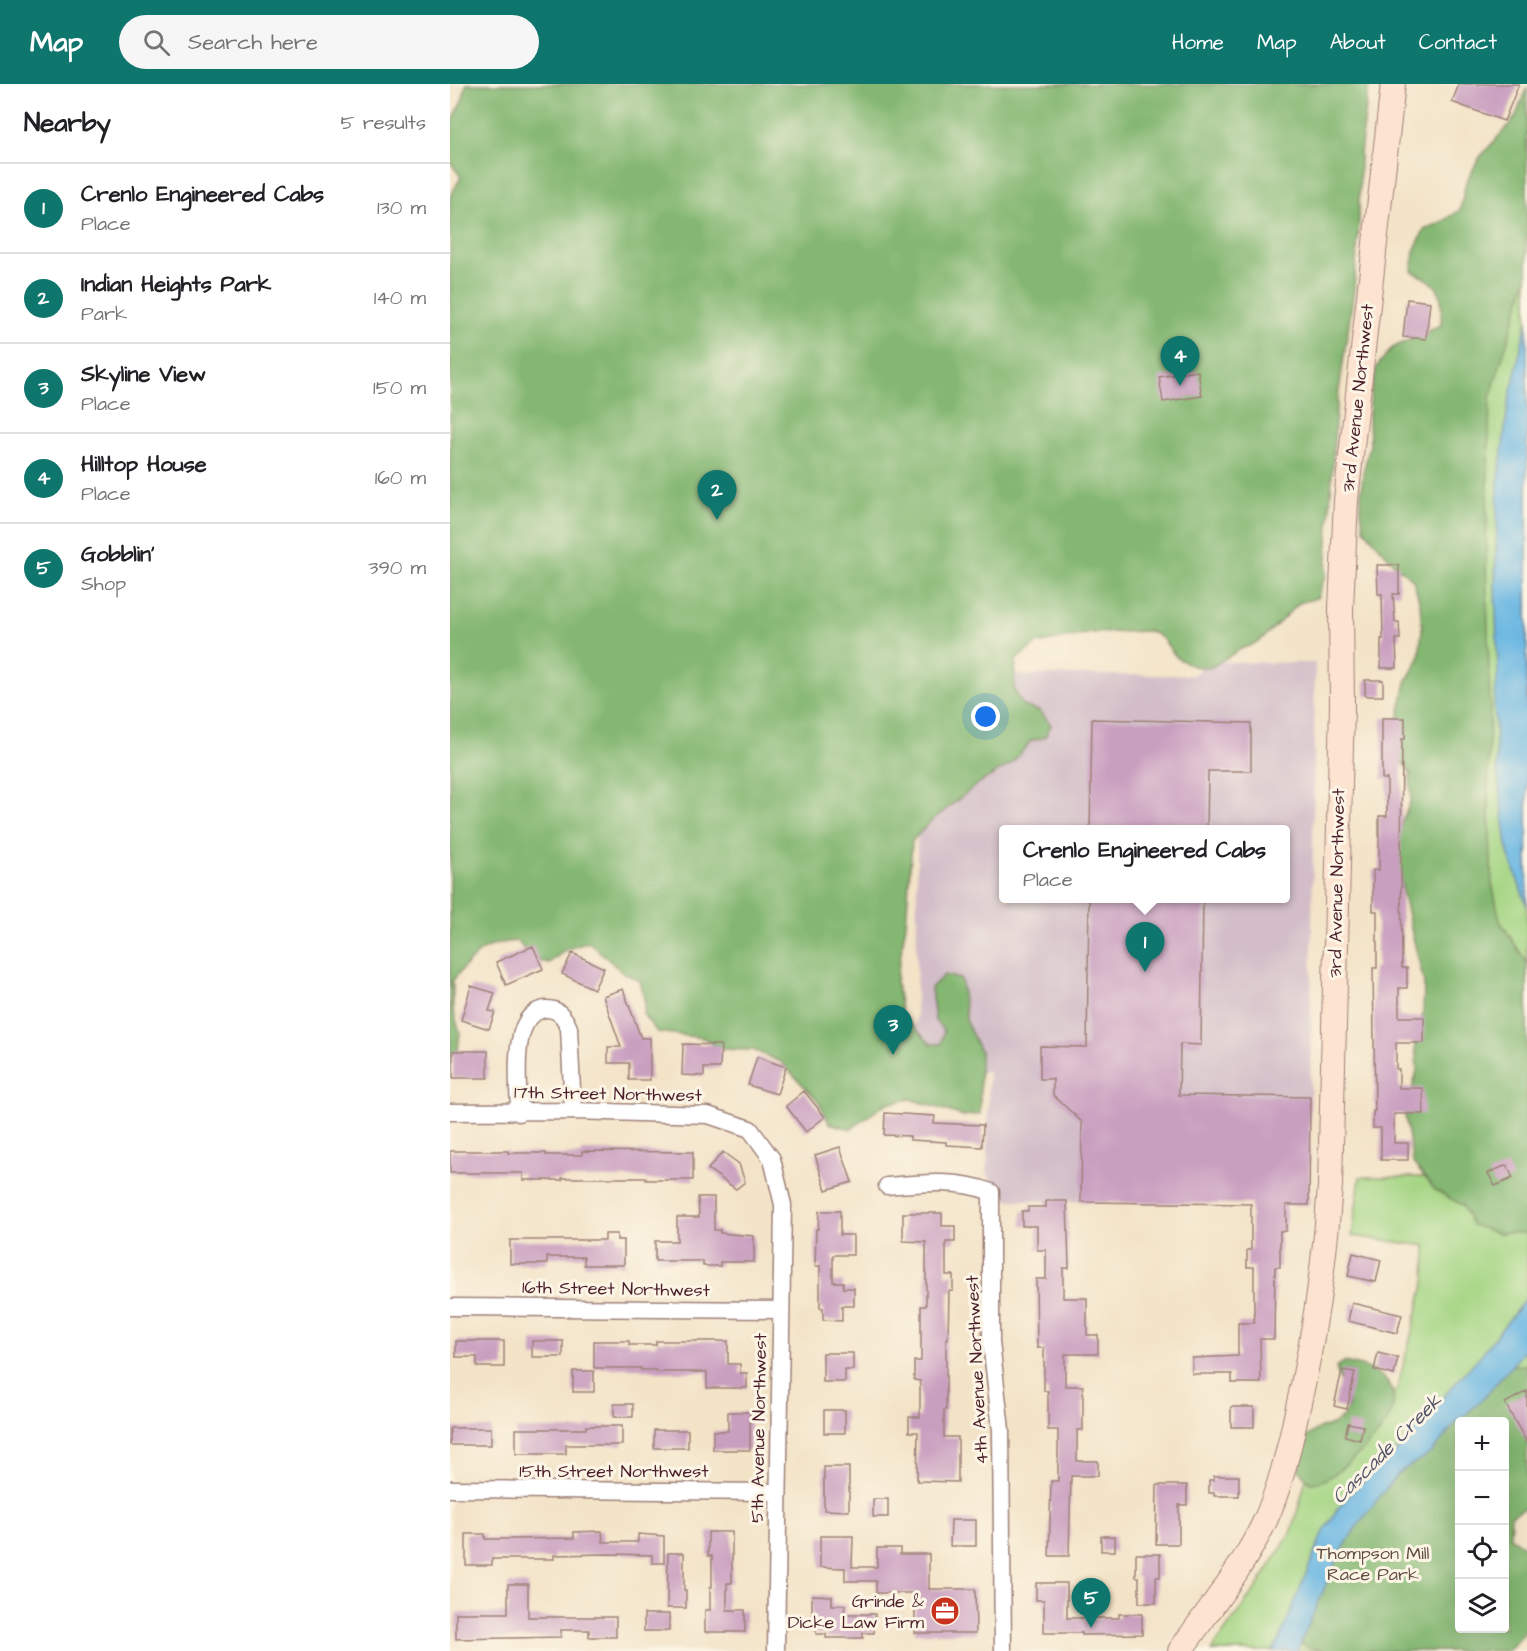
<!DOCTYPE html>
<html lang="en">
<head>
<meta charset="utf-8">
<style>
  :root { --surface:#fff; --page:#f6f6f6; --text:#202124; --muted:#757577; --line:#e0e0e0; --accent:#0f766e }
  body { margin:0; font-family:"Architects Daughter",sans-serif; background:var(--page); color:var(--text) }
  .controls { position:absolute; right:18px; bottom:18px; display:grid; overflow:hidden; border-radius:6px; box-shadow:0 6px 24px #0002 }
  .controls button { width:54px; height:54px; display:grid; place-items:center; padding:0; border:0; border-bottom:2px solid var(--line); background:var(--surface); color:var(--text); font:30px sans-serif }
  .you { position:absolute; left:536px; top:633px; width:21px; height:21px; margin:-15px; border:4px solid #fff; border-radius:50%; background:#1a73e8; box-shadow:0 0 0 9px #1a73e833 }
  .badge { display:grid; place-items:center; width:39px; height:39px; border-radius:50%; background:var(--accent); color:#fff; font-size:20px; font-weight:700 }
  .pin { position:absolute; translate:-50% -50px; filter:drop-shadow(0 2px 3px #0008) }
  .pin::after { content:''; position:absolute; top:32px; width:21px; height:18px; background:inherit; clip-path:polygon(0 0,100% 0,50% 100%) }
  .popup { position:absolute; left:549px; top:741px; width:291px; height:78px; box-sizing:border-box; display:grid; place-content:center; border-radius:6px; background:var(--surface); filter:drop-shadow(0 2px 4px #0005); font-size:20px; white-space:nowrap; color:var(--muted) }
  .popup b { font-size:22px; color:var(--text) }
  .popup::after { content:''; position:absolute; left:50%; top:100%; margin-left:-12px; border:12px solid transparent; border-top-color:var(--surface) }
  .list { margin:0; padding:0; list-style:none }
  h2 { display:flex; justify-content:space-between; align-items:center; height:78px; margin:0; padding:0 24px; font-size:26px }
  h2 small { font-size:20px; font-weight:400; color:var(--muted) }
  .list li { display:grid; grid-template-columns:39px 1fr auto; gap:18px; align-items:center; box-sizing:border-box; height:90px; padding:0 24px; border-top:2px solid var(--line) }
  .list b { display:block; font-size:22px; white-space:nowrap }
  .list p { margin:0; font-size:20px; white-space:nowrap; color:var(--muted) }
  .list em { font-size:20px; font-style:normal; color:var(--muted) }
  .icon { flex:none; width:33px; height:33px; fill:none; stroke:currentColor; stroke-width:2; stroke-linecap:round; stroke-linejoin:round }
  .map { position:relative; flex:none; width:1077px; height:1567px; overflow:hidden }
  header { display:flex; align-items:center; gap:36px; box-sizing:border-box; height:84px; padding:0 30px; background:var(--accent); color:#fff }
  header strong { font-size:28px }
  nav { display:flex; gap:33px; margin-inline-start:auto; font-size:21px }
  .search { width:420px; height:54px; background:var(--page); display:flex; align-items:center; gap:15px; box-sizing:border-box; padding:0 21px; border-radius:33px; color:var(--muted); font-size:22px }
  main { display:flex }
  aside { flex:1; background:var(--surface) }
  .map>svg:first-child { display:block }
  .industrial { fill:#d2bdc8; fill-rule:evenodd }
  .green { fill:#a6d685; stroke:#787a58; stroke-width:1.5 }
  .forest { fill:#84b772; stroke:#676b4e; stroke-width:1.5; fill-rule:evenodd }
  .water { fill:#68b6e2; stroke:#596a86; stroke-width:1.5 }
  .building { fill:#c99fc0 }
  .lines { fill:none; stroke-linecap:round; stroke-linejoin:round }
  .street-casing { stroke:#9e8179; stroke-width:19 }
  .secondary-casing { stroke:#9e8179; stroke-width:26 }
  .street { stroke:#fff; stroke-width:16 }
  .secondary { stroke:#fde4d0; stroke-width:24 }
  .labels { text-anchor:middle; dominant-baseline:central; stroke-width:6; stroke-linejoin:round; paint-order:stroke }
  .street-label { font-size:18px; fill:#4a1f2b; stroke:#fcf5e5 }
  .park-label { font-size:18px; fill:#614d42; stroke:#fcf5e5 }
  .poi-label { font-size:18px; fill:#4a1f2b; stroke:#fcf5e5; text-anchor:end }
  .water-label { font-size:20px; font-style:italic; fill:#54546b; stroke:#fcf5e5 }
</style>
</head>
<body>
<header>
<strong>Map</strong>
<div class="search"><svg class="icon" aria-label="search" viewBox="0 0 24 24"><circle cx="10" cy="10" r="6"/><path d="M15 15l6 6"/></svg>Search here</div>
<nav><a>Home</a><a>Map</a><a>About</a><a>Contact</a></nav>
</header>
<main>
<aside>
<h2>Nearby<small>5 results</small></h2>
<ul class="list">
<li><span class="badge">1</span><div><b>Crenlo Engineered Cabs</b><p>Place</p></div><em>130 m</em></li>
<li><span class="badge">2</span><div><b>Indian Heights Park</b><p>Park</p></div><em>140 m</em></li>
<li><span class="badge">3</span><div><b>Skyline View</b><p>Place</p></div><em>150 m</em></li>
<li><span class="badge">4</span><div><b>Hilltop House</b><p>Place</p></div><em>160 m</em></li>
<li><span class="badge">5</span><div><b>Gobblin'</b><p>Shop</p></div><em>390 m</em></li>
</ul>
</aside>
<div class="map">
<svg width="1077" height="1567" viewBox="0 0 1077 1567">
  <rect width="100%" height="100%" fill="#fcf5e5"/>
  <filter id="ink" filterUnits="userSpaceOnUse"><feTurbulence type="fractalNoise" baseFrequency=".0167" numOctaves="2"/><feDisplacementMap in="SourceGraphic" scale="12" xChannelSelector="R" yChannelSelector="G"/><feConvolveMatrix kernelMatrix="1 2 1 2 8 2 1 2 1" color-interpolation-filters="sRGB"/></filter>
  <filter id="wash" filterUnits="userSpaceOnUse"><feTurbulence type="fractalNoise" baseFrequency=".008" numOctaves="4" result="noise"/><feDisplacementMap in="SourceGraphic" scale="24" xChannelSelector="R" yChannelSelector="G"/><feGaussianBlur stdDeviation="1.35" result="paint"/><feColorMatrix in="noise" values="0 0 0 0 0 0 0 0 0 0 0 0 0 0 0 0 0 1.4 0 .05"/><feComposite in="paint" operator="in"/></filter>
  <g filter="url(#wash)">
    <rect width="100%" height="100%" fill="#f3e3c7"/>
    <path class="industrial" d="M758,578L865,579L859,1121L551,1116L537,1088L539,988L466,987L468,583L553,591H743ZM554,746H836V814H554Z"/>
    <path class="green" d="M1077,149V1284L1010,1338V1544L1039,1567H761L808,1501L842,1447L868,1351L909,1361L947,1305L975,1197L976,1162L902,1152L910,1093H977L983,353Z"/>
    <path class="forest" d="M16,0H919L910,70L909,140L904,205L886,327L876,490L867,514L849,519L810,557L789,566L760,584L743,582L727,574L712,554L700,547L641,549L586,560L566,576L564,605L573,622L590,627L601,641L595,653L581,657L561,680L529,699L480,738L462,757L456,840L446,897L452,931L481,960H491L494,947L485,937L481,904L494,891L511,895L517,940L530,967V1030L513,1032L460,1015L435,1020L401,1045L379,1039L369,1018L331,978L303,966L269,965L254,954L207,948L193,930L195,919L190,897L172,888L139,858L115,866L99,879L84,876L67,857C32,859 25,871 3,896V927L10,948L8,967L0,972V113L11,93L0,78L1,40L13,14Z
      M1077,3V194L1040,314L1036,473L1040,625L1038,704L1042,799L1050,837L1077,879V1148L1075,1149H1047L1022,1141L1012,1121L985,1106L963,1079L955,1032L967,986L965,959L973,929L974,899L953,811L947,764L952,737L961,716L960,688L942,666L956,598L969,574L972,546L970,519L963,496L945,481L914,445L910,422L913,389L920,361L919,331L921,308L927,282L942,264L991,241C992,206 994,204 962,187L964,167L974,146L992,138L1010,126L1016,98L1030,73L1065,34Z
      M894,1278C904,1280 916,1282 925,1288C968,1314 926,1357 900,1377C886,1388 879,1398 860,1399L849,1386L856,1353L871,1343L882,1341L894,1332L899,1320L896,1308L889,1295L886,1283Z
      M1055,1281H1077V1311H1069L1061,1325L1077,1349V1423L1061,1431L1060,1453L1077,1465V1541L1071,1553L1058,1567H876L858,1563L845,1557L863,1516L925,1408ZM1010,1338H1054V1544H1010Z"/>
    <path class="water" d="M1077,237V822L1058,769L1047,685L1044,619L1048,588L1045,502L1048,400L1058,321Z
      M1077,1213V1264L1031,1317L1006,1339L981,1369L948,1389L905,1445L887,1475L847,1567H822L830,1554L871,1453L888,1424L909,1401L953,1361L976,1332L1030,1272Z"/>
    <g id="blocks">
      <path class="building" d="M1009,0H1069L1054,37L1002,18Z
        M957,215L980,218L976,255L953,253Z
        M748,287L752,312L713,318L709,293Z
        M927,481H949V510H943L945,538H949L950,555H946L947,584H931V555H933L932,510H928Z
        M915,596H933V612H915Z
        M932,634H955V655H952L951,786L952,884H957V904H949V933H974V959H946V985H949V1004H973L974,1030H944V1059H958V1076H931V1044H923V1027H925L923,884H927V827H923V786H929V732H937V695H932Z
        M642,635L801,639V687H758L757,746H640Z
        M639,814H753L751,961L730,960L729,1011L860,1013L859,1121H836V1147H830V1183H825L824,1255H810L811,1299H782V1290H742V1274L788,1272V1239H804V1183H797V1166H801V1120L631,1118L632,1038L603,1011V995H590V962L637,963Z
        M83,862L93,885L56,901L46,878Z
        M122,869L154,884L144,905L112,890Z
        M21,902L45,909L39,927L45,928L39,945L11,936Z
        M173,905L191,954H200V996H179V979H158V963H171L153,912Z
        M233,960L271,961L270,984H254V992L232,991Z
        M3,967H38V994H3Z
        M307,973L336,983L327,1010L298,1001Z
        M354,1007L375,1033L356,1048L336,1022Z
        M435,1029L485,1032L484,1039L533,1041L532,1063L496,1061V1058L460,1056V1052L434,1051Z
        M390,1063L402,1098L376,1106L365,1071Z
        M0,1067H58V1069H96V1071H132V1067L243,1068V1096H196V1094H112V1096H73V1089H0Z
        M273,1068L289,1080L295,1098L286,1105L258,1085Z
        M1057,1081L1063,1094L1045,1102L1038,1089Z
        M248,1113H264V1146H270V1149L304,1152V1178H270V1182H253V1177H205V1157H227V1133H249Z
        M596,1117H617L619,1184H613V1214H637V1251H648V1270H615V1302H633V1346H627V1377H648V1392H621L619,1472H599L601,1397H608V1346H598V1307H594V1264H587L586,1195H596V1166H587V1142H572V1127H578V1123H596Z
        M369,1127H390V1151H403V1171H383V1198H393V1204H404V1222H392V1237L373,1236V1224H370V1182H365L366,1145H368Z
        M453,1129H492V1142H505V1158H496V1191H503V1207H499L498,1255H496V1326H494V1353H508V1398L467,1397L468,1348H459V1333H470V1297L464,1296V1277H471V1222H476V1158L453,1157Z
        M155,1150H167V1156H174V1181H134V1173H97V1180H60V1156H155Z
        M903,1169L931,1176L926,1198L898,1192Z
        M902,1219L952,1231L947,1249L898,1237Z
        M6,1257H54V1283H27V1273H6Z
        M82,1257H113V1273H82Z
        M144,1257H179V1261H206V1257H278V1280H290V1289H297V1304H257V1288H206V1286H191V1284H144Z
        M373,1269H403V1286H395V1298H373Z
        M928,1269L948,1274L944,1291L924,1286Z
        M892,1286L905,1288L897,1325L884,1322Z
        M123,1287H144V1308H123Z
        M1077,1307V1359L1055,1319Z
        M164,1320H183V1333H164Z
        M781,1323H804V1343H781Z
        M374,1326H395V1349H374Z
        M278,1328H300V1366H263V1347H278Z
        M898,1339L913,1342L910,1356L895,1352Z
        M136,1342H172V1361H116V1370H66V1345H136Z
        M0,1344H41V1361H0Z
        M204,1346H238V1364H204Z
        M374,1383H399V1427L374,1426Z
        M764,1392H789V1412H764V1409H759V1396H764Z
        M707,1401H737V1421H729V1460H706Z
        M423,1415H438V1433H423Z
        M501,1436H526V1462H500Z
        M152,1447L153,1458H188V1450L214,1452V1479H202V1471L158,1470L104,1471V1475H42V1481H16V1450H35V1455H63L124,1454V1448Z
        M258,1448H282V1499H277V1526H295V1548H255V1526H260V1503H262V1472H258Z
        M370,1452H403L402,1483H427V1464H450V1470H479V1505H525L526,1549H465V1509H426V1497H395V1484L370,1483Z
        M651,1452H665V1467H651Z
        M218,1469H234V1506H236V1524H217Z
        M686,1470H710V1493H706V1519H689V1493H686Z
        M586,1499H617V1534H669V1530H692V1550L632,1551V1549H594V1516H586Z
        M58,1500H78V1533H166V1553H139V1546H111V1553L6,1555V1529H58Z
        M362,1511L382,1512V1521H395L394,1530H425L424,1549H413V1554H376V1550H366V1533H362Z
        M194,1530H219V1547H194Z"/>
    </g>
  </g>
  <g filter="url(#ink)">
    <use href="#blocks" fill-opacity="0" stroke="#9e8179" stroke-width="1.5"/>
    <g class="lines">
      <g class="street-casing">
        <path id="street" d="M0,1028L123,1027L258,1031L300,1045L322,1075L333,1121L326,1567
          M69,1029C69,1002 58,929 96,925C108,924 115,934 119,944L123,1027
          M437,1102C471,1099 508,1095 541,1108V1258L551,1346L553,1567
          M0,1223L331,1226
          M0,1405L327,1408"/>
      </g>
      <g class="secondary-casing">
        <path id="secondary" d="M730,1567C759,1525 793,1484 815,1437C829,1406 838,1370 845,1337C863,1260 875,1180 880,1102L892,621L891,524L896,416L943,0"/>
      </g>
      <use href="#street" class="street"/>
      <use href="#secondary" class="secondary"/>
    </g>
  </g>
  <defs>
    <g id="office-disc" transform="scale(1.5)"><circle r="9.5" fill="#c8321e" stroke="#fcf5e5"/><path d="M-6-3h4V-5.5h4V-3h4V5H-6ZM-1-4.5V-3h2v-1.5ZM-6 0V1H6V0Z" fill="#fff"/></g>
  </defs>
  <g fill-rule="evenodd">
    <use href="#office-disc" x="495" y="1527"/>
  </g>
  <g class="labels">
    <g class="street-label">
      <text transform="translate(908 314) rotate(-84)">3rd Avenue Northwest</text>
      <text transform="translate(887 799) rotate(-89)">3rd Avenue Northwest</text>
      <text transform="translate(158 1010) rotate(1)">17th Street Northwest</text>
      <text transform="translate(166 1205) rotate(1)">16th Street Northwest</text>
      <text transform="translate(527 1286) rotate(-93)">4th Avenue Northwest</text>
      <text transform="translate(309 1344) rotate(-89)">5th Avenue Northwest</text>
      <text x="164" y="1387">15th Street Northwest</text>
    </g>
    <g class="park-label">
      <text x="923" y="1469">Thompson Mill<tspan x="923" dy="21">Race Park</tspan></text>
    </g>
    <g class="poi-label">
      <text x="474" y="1517">Grinde &amp;<tspan x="474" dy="21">Dicke Law Firm</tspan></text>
    </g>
    <g class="water-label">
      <text transform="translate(937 1365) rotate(-45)">Cascade Creek</text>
    </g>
  </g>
</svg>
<div class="controls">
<button>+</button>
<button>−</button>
<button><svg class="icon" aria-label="locate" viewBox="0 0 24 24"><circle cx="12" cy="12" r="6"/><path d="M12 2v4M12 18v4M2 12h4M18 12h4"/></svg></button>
<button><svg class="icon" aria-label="layers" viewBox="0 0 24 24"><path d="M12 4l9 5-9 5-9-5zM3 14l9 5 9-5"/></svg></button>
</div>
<div class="you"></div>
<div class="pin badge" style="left:695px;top:888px">1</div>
<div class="popup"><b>Crenlo Engineered Cabs</b>Place</div>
<div class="pin badge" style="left:267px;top:436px">2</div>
<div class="pin badge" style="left:443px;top:971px">3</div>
<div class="pin badge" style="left:730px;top:302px">4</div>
<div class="pin badge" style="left:641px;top:1544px">5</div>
</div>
</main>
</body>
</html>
